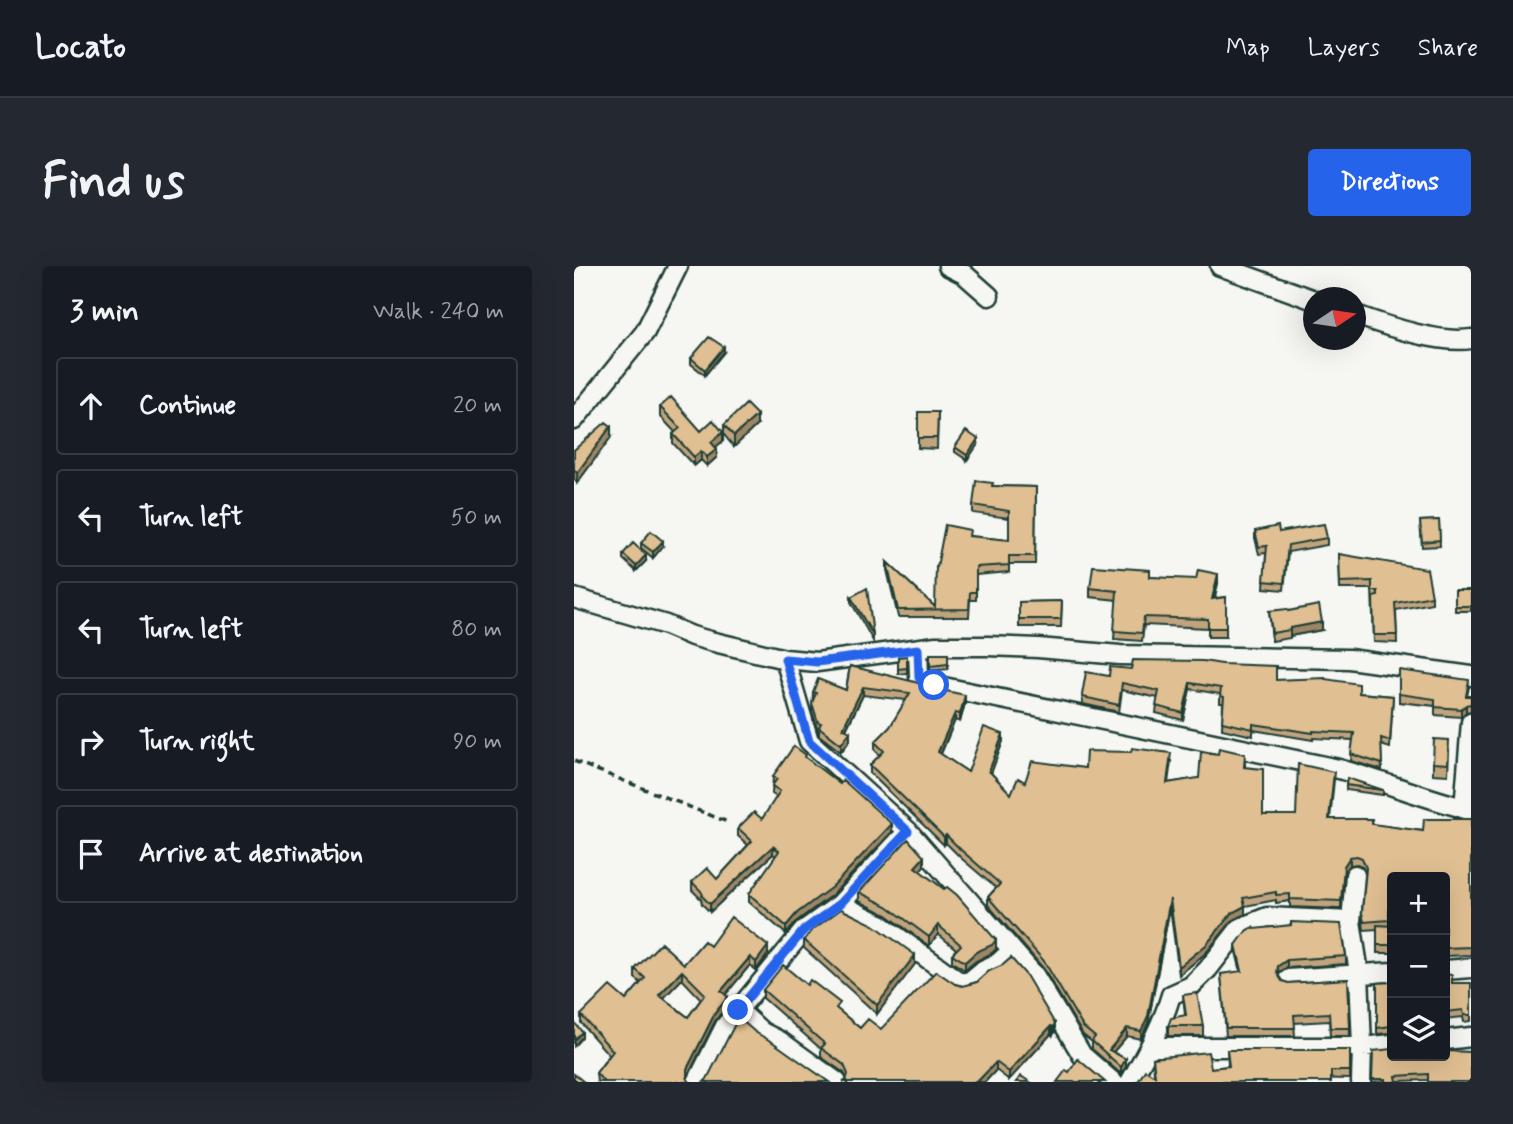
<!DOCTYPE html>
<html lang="en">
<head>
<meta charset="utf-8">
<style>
  :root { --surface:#171b24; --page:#242831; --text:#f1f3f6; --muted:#9ea1a6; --line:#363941; --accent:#2563eb }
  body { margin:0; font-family:Mynerve,sans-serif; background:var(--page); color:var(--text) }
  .controls { position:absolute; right:21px; bottom:21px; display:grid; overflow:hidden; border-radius:7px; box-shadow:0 7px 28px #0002 }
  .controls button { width:63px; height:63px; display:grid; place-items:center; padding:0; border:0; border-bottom:2px solid var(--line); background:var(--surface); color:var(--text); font:35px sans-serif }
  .compass { position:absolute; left:729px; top:21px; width:63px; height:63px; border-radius:50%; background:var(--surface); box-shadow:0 7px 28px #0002; rotate:77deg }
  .stop { position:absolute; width:21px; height:21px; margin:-16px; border:5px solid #2563eb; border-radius:50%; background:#fff }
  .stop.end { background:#2563eb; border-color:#fff; box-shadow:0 2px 7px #0008 }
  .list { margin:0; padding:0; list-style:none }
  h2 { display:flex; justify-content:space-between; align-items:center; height:91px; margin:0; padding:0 28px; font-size:30px }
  h2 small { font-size:23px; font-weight:400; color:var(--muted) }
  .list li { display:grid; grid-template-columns:46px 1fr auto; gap:21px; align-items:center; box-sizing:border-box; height:98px; margin:0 14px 14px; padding:0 14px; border:2px solid var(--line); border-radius:7px }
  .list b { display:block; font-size:26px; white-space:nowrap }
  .list em { font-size:23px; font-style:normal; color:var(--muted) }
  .icon { flex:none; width:38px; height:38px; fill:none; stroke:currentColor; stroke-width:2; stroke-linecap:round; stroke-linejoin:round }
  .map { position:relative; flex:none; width:897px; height:816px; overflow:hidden; border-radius:7px }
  header { display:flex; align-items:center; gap:42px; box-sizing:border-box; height:98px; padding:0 35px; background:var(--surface); border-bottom:2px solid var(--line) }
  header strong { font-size:33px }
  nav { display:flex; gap:38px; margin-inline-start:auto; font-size:24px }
  .intro { display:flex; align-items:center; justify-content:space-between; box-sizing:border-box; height:168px; padding:0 42px }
  h1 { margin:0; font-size:49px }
  .button { padding:18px 32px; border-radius:7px; background:var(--accent); color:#fff; font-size:24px; font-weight:700 }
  main { display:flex; gap:42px; padding:0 42px }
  aside { flex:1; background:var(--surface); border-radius:7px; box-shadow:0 7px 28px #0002 }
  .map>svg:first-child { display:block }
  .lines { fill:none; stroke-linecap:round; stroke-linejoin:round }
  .street-casing { stroke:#1f3d34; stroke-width:23 }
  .path { stroke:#1f3d34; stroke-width:3.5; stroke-dasharray:7 5; stroke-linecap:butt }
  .street { stroke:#f6f6f2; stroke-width:18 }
  .wall { fill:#c1a47e; stroke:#1f3d34; stroke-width:2; fill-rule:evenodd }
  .shaded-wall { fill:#9d8666; stroke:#1f3d34; stroke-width:2 }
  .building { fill:#e0bf92; stroke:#1f3d34; stroke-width:2; fill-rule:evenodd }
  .route { stroke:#2563eb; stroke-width:9 }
</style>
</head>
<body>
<header>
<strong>Locato</strong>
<nav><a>Map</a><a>Layers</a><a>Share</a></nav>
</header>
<div class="intro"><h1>Find us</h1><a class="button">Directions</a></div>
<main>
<aside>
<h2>3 min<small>Walk · 240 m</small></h2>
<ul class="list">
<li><svg class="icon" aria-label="ahead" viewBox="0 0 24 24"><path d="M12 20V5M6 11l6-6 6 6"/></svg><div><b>Continue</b></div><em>20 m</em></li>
<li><svg class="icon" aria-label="left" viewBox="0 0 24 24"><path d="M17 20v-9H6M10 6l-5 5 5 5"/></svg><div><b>Turn left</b></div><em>50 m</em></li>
<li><svg class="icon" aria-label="left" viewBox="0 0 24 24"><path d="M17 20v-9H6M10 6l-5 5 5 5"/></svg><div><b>Turn left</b></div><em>80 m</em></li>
<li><svg class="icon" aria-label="right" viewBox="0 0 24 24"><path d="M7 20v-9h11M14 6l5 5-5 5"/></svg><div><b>Turn right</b></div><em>90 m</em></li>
<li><svg class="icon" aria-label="arrive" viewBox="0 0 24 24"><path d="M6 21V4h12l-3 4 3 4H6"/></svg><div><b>Arrive at destination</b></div></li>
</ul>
</aside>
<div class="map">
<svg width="897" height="816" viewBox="0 0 897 816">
  <rect width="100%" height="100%" fill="#f6f6f2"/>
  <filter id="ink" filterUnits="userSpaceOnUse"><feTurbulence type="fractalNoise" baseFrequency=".0143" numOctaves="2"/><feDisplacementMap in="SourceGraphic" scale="14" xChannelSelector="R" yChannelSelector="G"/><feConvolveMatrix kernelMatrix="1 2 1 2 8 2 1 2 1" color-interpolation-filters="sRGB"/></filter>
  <g filter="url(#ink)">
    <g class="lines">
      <g class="street-casing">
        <path id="street" d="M374,0L390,8L415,30
          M646,0L740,34
          M782,49C812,60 866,78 897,73
          M0,154L71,66L104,0
          M0,332L92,359L118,370L136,375L211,393L243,396L362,380H414L464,382L546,389L775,393L897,410
          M344,383L345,411L346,414L360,419L765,503C809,515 852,533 897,544
          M211,393L235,475L334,565L461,710L508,789L539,816
          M890,543L897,456
          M781,609L777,655L785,707L788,781L787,816
          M266,638L306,658L387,717L396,715L409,704L424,697L438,684
          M871,704L897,702
          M714,713L818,706
          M164,744L188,766L206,775L263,816
          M871,774L897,771
          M576,781H788L818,778
          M123,816L151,760L230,664L266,638L334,565
          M556,816C572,788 588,760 597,729L617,720L634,703L666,662L693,651L777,655"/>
      </g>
      <path class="path" d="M0,495L156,557"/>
      <use href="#street" class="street"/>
    </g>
    <path class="wall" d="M150,86L131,109L117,98V92Z
      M86,141L127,165L149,175L141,181L143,191L133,200L127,194L120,200L99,177V168L101,166L86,150Z
      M344,146H364L363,183L344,182Z
      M150,159H183L160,181L150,169Z
      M37,171L3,217L0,213V184Z
      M404,178L393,194L381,186V181Z
      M418,220L462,221L461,298H435V306L402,309V334H396L395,351H324L313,304V296L361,341L396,270L435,274V252L399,247V239Z
      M865,254L866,280L848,281L846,255Z
      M681,265L705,266L753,272V279L714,286L710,324L690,322L692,287L685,288L681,272Z
      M67,277L89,280L79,292L67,282Z
      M49,288L72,295L62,305L49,293Z
      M765,288L858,330V337L822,344L823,377L800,376L798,323H766Z
      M576,311L644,317L641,332L652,331V371H634V362L570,359L568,375L540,373L543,334L516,331V322Z
      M881,324H897V345H881Z
      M277,331L299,369V375L277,336Z
      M488,335L487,361H445V336Z
      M695,345H714L748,364L716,370V372L698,375Z
      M356,388H374V403L356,405Z
      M333,390V407L324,408V391Z
      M276,400L391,437L386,456L381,454L367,488L394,506L429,475L417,507L437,528L451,516L511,502L597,495L594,517L625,512L671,495V501L689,549H722L760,514L756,553L849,565L897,553V689L871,690V611H818V640L815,641V660H818V687H803V663L790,664L788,647L792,608L788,600L783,598L776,599L770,607L767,643L716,641V635L702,637V634L671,640V648L658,655L632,687L605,709L596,641L574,757L567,773L553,770L539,786L552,801L547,808L518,783V776L509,769L470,703L414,639V631L422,622L387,592L372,577L370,579L296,507V499L306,489L301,484V476L316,461L332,434L289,429L272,464L276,474L267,486L245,469V464H244L238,445L239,426L272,424Z
      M825,404L895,421L893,430H897V445L892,446L887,451L861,449V440L825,436Z
      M535,410L702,414L751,413L785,427L819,430L816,482L807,479L808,504L777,495L779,474L739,472V474L679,464V470L648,463L649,437H646V428L616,423L609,454L582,447L584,432L548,424L545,446L509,438L508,429Z
      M875,485L874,509L859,508V497Z
      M232,492L318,566L258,629L223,655L212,668L175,636V628L202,590L199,588L136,646L128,638L127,633L118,624V616L143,613L174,579L164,570V562L188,553L203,531L198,528L199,510Z
      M772,519L809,524V529L772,524Z
      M350,600L345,605L422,683L418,687L402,695L391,704L378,696V688L382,683L364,668L355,680L313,649L285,635V626Z
      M680,663L772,690V698L713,702L704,709L708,715L714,717L774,713L776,770H756L755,755L720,757L721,770H652L647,708L667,706L662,686V679Z
      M230,674L341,698L303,748L230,682Z
      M136,680L194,688L182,704L176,699L151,729L154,739L141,755L113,811V813L116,816H23L22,807L35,789L7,757V749L52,734L67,717L61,712V703L110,698ZM108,713L127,733L114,751L89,732Z
      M437,692L481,766L479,769L477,768L435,814L422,804L411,816H269L272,815L273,813L270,807L247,791V783L189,732V724L233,719L286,762L307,763L381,718L389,720L403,716L429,699Z
      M871,708L878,717H897V755L890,756L889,751L871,753Z
      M818,716L817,767L803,768V717Z
      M609,729L629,760V770H594V760L611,749Z
      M653,784H776V813L580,809L579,792L637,802L654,800Z
      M799,785L897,786L854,814L798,816Z"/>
    <path class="shaded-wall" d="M150,81V86L131,109V104Z
      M183,149V159L160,181V170Z
      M37,160V171L3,217V207Z
      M149,166V175L137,185V176Z
      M404,173V178L393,194V189Z
      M143,183V191L133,200V191Z
      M127,185V194L120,200V191Z
      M89,275V280L79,292V286Z
      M72,289V295L62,305V300Z
      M644,308V317L638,341V333Z
      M748,356V364L716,370V362Z
      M616,417V423L609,454V447Z
      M289,421V429L269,469V462Z
      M391,429V437L386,456V448Z
      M892,439V446L887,451V443Z
      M381,447V454L364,494V486Z
      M276,466V474L267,486V478Z
      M429,468V475L415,513V505Z
      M318,558V566L258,629L223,655L212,668V660L223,647Z
      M372,569V577L370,579V571Z
      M199,580V588L136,646V638Z
      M350,591V600L341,610V601Z
      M776,591V599L770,607L767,643L770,600Z
      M596,633V641L574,757L567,773V765Z
      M671,640V648L658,655L632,687L605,709V701L658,647Z
      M364,659V668L355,680V671Z
      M422,674V683L418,687L402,695L391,704V696L402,686Z
      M194,680V688L182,704V696Z
      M341,689V698L303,748V739Z
      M176,691V699L147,734V725Z
      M713,694V702L704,707L703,714L704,700Z
      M108,705V713L85,737V729Z
      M154,731V739L141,755L113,812V803L141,747Z
      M481,758V766L479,769V761Z
      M477,760V768L435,814V806Z
      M553,762V770L535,791V784Z
      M8,766V771L0,780V774Z
      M552,793V801L547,808V801Z
      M422,796V804L411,816H403Z"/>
    <path class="building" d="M135,71L150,81L131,104L117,92Z
      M97,131L127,165L139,154L149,166L137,176L143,183L133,191L127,185L120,191L99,168L106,162L86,141Z
      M172,138L183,149L160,170L150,159Z
      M344,146H364L363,172H344Z
      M32,156L37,160L3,207L0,203V184Z
      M392,165L404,173L393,189L381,181Z
      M402,215L419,217L418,220L462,221L461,290H435V299L402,301V326H396L395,343L324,344L313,296L361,341L362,301H363L371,259L396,264L395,270L435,274V245L399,239Z
      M865,254L866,274L848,276L846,255Z
      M750,258L753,272L714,279L710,317L690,315L693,280L685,281L681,265L704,260L705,266Z
      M77,265L89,275L79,286L67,277Z
      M59,277L72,289L62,300L49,288Z
      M765,288L853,303L858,330L821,337L823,369H800L799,331L804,330V325H798V315L766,316Z
      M519,300L576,304V311L622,313L624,304L644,308L638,333L652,331V362H634V353L570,351L568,367L540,365L543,325L516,322Z
      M293,322L299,369L277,331Z
      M881,324H897V340H881Z
      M488,335L487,353H445V336Z
      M745,339L748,356L716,362V364L698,367L695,345L713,343L714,345Z
      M356,388H374V398L356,400Z
      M333,390V402L324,403V391Z
      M559,394L629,395L648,398L702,400V414L751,412V413L785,418V427L819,430L816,475L807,472L808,498L777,488L780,467L739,465V467L679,458V463L648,456L650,431L646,430L647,422L616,417L609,447L582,440L585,425L548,417L545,439L509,431V430L508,429L512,406L535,410L536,401L557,403Z
      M276,400L341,416L358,422L391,429L386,448L381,447L364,486L394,506L410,461L429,468L415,505L437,528L444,512L451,516L458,495L511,502L512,485L557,486L558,482L589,486L597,487L593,517L625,512L627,486L644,488L645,482L671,488L670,501L689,503V549H722L724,498L760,506L755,553H798V558L849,565L850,553H897V681L871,682V611H818V633H815V654L790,656L788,647L792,602L788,592L783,590L776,591L770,600L767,635L716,633V628L702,629V626L669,632L671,640L658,647L632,679L605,701L596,633L574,750L567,765L553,762L535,784L552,793L547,801L518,775L521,771L509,761L470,695L414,631L426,618L387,584L372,569L370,571L296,499L310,485L301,476L316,461L336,427L289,421L269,462L276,466L267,478L245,461L247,457L244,456L238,437L242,427L239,426L244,413L272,424Z
      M825,404L895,414L892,430H897V438L892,439L887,443L861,441V433L825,428Z
      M860,473L875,474L874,498L859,497Z
      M220,480L232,489L231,491L266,518L269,514L318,558L258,621L223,647L212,660L175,628L205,585L199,580L136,638L128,630L129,629L127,625L118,616L133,602L143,613L178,575L164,562L180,546L188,553L206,525L198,520L203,513L199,510Z
      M773,512L809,524L772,519Z
      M334,573L350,591L341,601L370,623L373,621L383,629L422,674L418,679L402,686L391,696L378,688L387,679L364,659L355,671L313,640L285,626Z
      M267,643L300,659L341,689L303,739L230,674L238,664Z
      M157,651L194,680L182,696L176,691L147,725L154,731L141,747L113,803V813L116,816H30L22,807L39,785L7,749L36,720L52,734L71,712L61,703L87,677L110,698L130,675L136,680ZM108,705L131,728L114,751L85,729Z
      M717,656L767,658L772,690L713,694L704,700L703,707L708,715L714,717L774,713L776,762H756L755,747L720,749L721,762H652L647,708L668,705L662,679L673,664L679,661L680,663L717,659Z
      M803,659L818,660V679H803Z
      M437,692L452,709L481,758L479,761L477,760L435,806L422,796L403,816H269L272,815L274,808L270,799L247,782L251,778L189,724L209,699L233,719L236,714L266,737L262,742L286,762L294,753L307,763L362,705L381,718L389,720L403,716L415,705L429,699Z
      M871,708L878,709V717H897V749H890L889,744L871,746Z
      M818,716L817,760L803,762V717Z
      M623,727L629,760H594L597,752L612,749L609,729Z
      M165,752L181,766L200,777L255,816H130L133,813L161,758Z
      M0,756L8,766L0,774Z
      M818,783V790H871V785L897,786V816H854V808L822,810L823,816H811V813H798L799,785Z
      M653,784H776V805H757V816H562L565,814L571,804L581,810L579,792L634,786L637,802L655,800Z
      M504,793L531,816H483L492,804L495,806Z
      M0,808L10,816H0Z
      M447,810L456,816H442Z"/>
  </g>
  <g class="lines" filter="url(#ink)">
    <path class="route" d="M164,744L230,664L266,638L334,565L235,475L211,393L243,396L344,383L345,411L346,414L360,419"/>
  </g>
</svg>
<div class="controls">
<button>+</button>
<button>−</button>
<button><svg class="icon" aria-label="layers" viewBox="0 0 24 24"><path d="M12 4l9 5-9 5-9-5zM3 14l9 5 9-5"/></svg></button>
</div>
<svg class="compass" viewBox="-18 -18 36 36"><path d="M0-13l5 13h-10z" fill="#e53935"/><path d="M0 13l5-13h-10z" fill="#9ea1a6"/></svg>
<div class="stop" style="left:360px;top:419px"></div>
<div class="stop end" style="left:164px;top:744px"></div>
</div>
</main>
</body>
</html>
